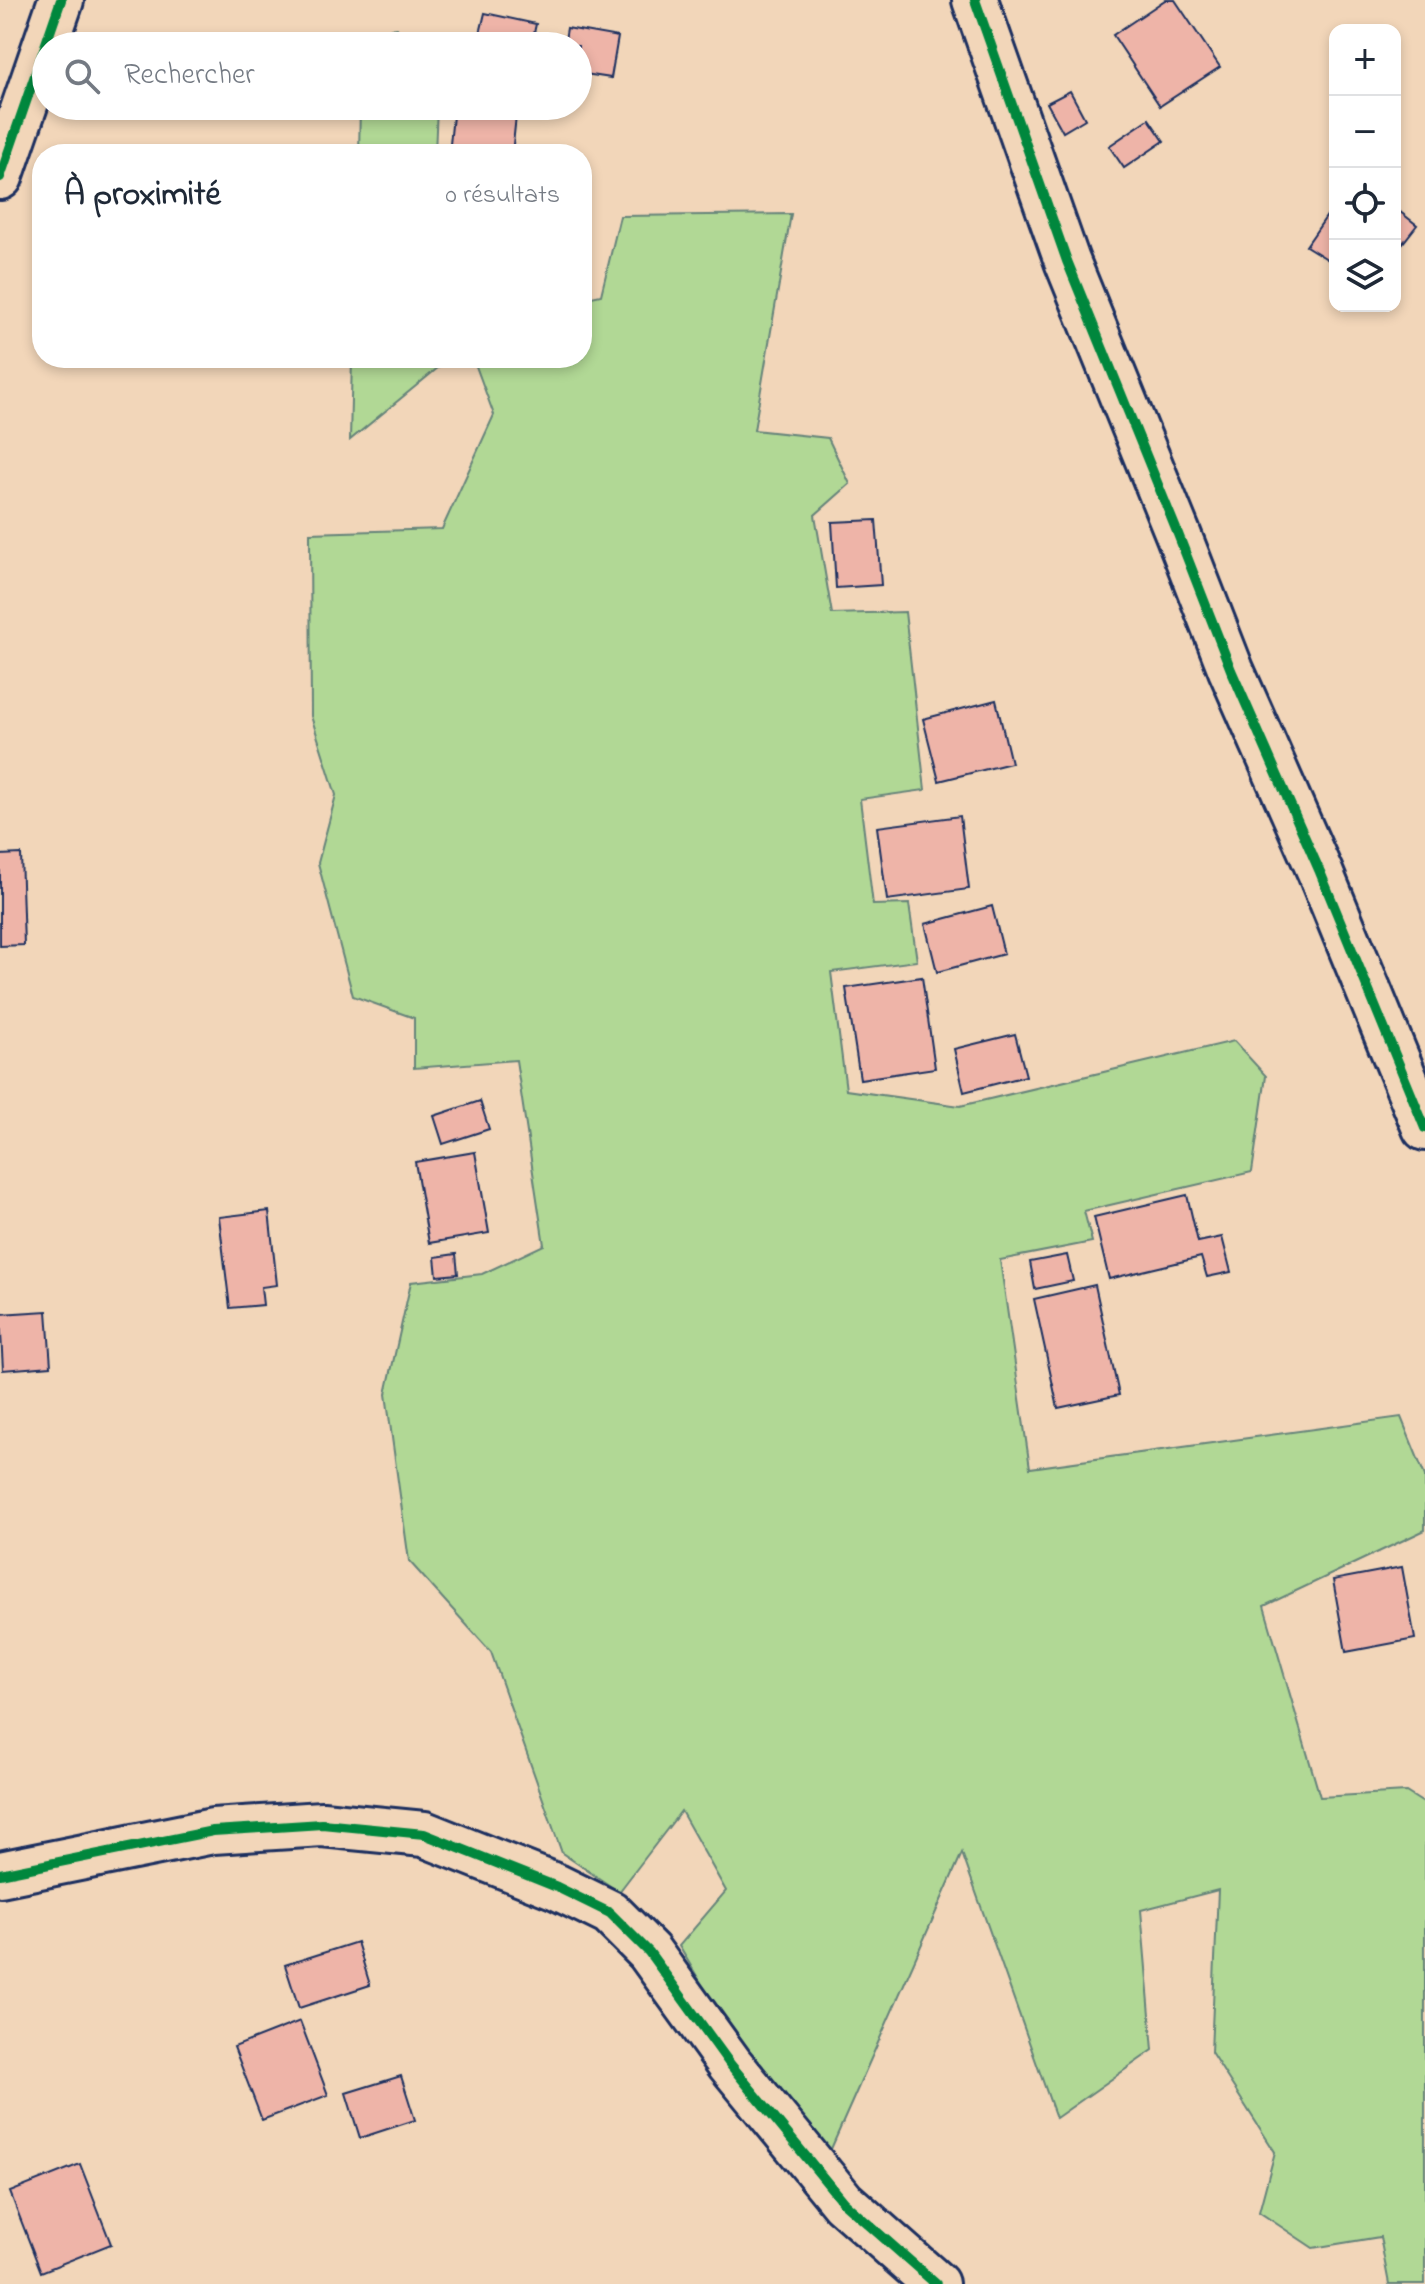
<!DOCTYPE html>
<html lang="fr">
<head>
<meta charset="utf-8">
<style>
  :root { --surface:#fff; --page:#f2f2f3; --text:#1f2937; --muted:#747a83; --line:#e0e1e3 }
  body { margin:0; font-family:"Indie Flower",sans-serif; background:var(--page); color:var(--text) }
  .controls { position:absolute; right:24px; top:24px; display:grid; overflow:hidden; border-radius:16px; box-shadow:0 4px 12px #0003 }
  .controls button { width:72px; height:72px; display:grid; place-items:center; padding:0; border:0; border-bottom:2px solid var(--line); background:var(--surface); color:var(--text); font:40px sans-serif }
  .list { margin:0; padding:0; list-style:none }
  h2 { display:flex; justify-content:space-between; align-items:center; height:104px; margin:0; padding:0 32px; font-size:34px }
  h2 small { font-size:26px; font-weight:400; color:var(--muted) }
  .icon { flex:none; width:44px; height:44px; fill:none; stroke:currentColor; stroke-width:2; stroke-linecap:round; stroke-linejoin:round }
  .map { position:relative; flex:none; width:1425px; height:2284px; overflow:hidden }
  .search { position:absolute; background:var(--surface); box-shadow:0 4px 12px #0003; left:32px; top:32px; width:560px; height:88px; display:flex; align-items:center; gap:20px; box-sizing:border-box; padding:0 28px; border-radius:44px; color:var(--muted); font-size:30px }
  .panel { position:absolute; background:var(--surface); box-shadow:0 4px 12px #0003; left:32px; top:144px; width:560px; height:224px; border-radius:32px }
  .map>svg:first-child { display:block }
  .green { fill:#b1d895; stroke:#66847a; stroke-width:2 }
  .building { fill:#eeb4a8; stroke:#1b2f5e; stroke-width:2 }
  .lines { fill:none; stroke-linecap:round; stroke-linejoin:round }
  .minor-casing { stroke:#1b2f5e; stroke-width:50 }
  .tertiary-casing { stroke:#1b2f5e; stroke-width:50 }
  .minor { stroke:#f2d6b9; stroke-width:44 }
  .tertiary { stroke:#f2d6b9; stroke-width:44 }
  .cycleway-casing { stroke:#f2d6b9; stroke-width:15 }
  .cycleway { stroke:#00873e; stroke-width:10 }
</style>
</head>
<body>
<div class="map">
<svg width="1425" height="2284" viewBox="0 0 1425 2284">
  <rect width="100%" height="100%" fill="#f2d6b9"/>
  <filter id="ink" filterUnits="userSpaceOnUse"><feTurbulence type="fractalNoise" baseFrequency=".0125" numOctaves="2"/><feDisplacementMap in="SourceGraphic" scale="16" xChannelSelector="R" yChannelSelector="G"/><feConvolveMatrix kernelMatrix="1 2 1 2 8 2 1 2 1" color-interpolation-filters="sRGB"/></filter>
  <g filter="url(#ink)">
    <path class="green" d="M397,28L407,46H362V32Z
      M360,106H437L435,154H359Z
      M791,214L754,430L828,438L850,484L815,515L832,614L905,612L925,790L860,799L873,905L909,904L917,961L831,972L846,1090L960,1106L1234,1041L1266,1076L1252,1172L1084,1211L1092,1242L1000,1260L1030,1468L1401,1417L1425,1476V1530L1264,1606L1320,1797L1406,1792L1425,1804V2284H1389L1380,2237L1313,2248L1259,2212L1275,2152L1211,2052L1218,1890L1141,1910L1153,2050L1056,2118L962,1853L827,2158L735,2040L679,1946L726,1891L681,1811L619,1892L562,1853L491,1652L409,1561L386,1394L411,1282L482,1274L544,1245L516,1060L414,1068V1018L353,996L318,863L336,795L311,716L310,533L442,529L494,415L473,358H582V299L601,295L620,216Z
      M352,358H450L350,440Z"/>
    <path class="building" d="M1165,0H1175L1220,67L1160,106L1113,35Z
      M485,13L536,24L531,46H477Z
      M567,28L618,37L611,78L578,73V46H564Z
      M1070,91L1085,119L1063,132L1047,103Z
      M454,106H517L512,154H449Z
      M1149,119L1164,141L1124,168L1109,146Z
      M1335,204V264L1306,246Z
      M1395,208L1417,225L1395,253Z
      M876,520L881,585L836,588L832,522Z
      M996,700L1011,763L939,781L923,719Z
      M960,816L969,889L887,900L877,827Z
      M21,854L24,945L0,946V855Z
      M992,906L1004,954L937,972L925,924Z
      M922,977L935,1068L860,1079L846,988Z
      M1015,1034L1026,1076L964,1092L954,1049Z
      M480,1101L489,1129L443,1144L434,1116Z
      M475,1152L489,1233L429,1243L415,1162Z
      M1187,1195L1198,1242L1222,1237L1231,1272L1207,1277L1201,1257L1109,1279L1094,1217Z
      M269,1211L277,1285L261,1287L263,1305L230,1308L219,1217Z
      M456,1254L458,1274L437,1276L435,1257Z
      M1067,1255L1073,1281L1035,1289L1030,1262Z
      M1095,1285L1119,1395L1058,1408L1034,1299Z
      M47,1311L51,1366L3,1370L0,1314Z
      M1402,1567L1415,1639L1346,1652L1333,1580Z
      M357,1942L370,1985L299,2008L285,1965Z
      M300,2021L328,2095L262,2120L234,2047Z
      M401,2076L415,2120L360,2138L346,2093Z
      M80,2164L111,2244L41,2272L10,2192Z"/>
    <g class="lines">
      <g class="minor-casing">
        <path id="minor" d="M0,177L61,0
          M0,1874L213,1831L322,1824L424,1834L557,1887L610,1913L649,1952L730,2064L843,2202L936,2284"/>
      </g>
      <g class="tertiary-casing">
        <path id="tertiary" d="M975,0L1067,261L1178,534L1231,670L1320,872L1425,1128"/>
      </g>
      <use href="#minor" class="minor"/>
      <use href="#tertiary" class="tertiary"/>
      <g class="cycleway-casing">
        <path id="cycleway" d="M975,0L1067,261L1178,534L1231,670L1320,872L1425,1128
          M0,177L61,0
          M0,1874L213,1831L322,1824L424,1834L557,1887L610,1913L649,1952L730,2064L843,2202L936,2284"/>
      </g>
      <use href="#cycleway" class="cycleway"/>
    </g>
  </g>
</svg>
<div class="controls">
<button>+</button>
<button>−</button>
<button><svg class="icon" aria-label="locate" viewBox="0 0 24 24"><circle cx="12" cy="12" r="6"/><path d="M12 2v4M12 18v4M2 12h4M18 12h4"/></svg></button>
<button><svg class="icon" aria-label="layers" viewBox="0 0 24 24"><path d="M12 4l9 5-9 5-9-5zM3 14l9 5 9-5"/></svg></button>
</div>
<div class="search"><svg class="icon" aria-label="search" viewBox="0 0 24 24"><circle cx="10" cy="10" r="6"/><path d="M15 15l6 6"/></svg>Rechercher</div>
<section class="panel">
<h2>À proximité<small>0 résultats</small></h2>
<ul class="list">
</ul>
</section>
</div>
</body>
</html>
